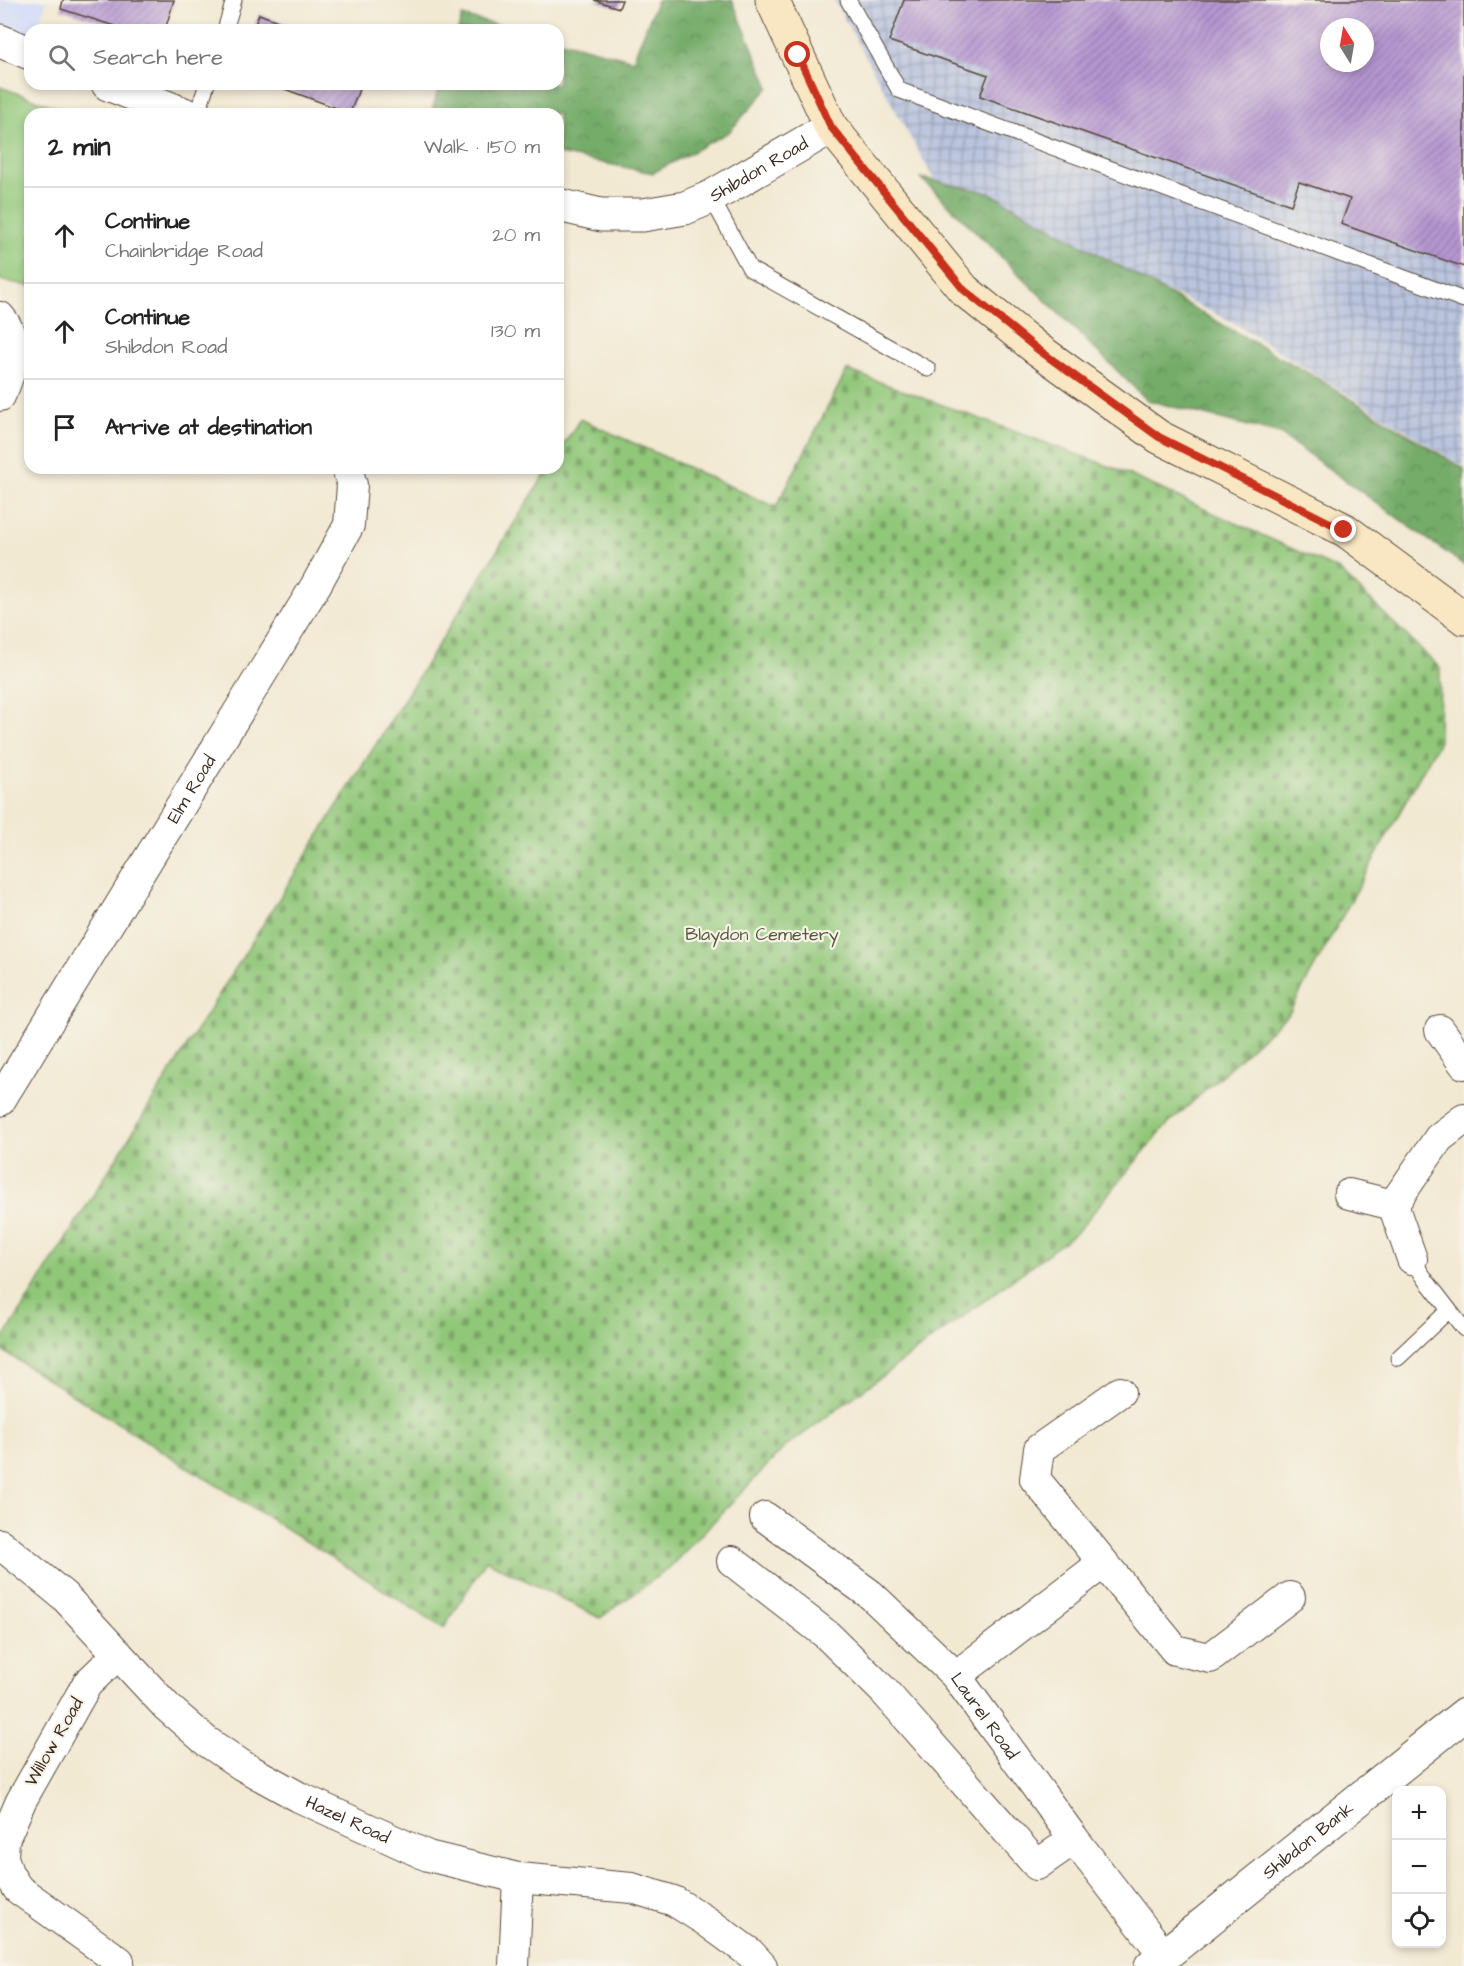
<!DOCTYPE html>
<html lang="en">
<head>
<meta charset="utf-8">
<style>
  :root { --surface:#fff; --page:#f6f6f6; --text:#222; --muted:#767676; --line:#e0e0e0 }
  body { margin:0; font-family:"Architects Daughter",sans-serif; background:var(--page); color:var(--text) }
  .controls { position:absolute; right:18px; bottom:18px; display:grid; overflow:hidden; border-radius:12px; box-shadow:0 3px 9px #0003 }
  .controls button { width:54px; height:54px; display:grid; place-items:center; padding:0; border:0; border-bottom:2px solid var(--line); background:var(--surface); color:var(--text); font:30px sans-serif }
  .compass { position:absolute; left:1320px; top:18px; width:54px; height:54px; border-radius:50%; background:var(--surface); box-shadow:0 3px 9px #0003; rotate:349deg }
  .stop { position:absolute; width:18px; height:18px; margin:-14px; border:4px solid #c8321e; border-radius:50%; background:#fff }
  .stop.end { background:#c8321e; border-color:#fff; box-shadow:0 2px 6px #0008 }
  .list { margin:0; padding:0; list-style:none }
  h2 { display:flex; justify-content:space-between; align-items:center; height:78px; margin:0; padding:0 24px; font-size:26px }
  h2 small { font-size:20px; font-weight:400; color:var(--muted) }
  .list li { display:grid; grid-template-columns:39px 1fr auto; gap:18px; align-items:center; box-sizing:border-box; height:96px; padding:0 24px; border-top:2px solid var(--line) }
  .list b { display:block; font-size:22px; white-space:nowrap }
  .list p { margin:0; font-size:20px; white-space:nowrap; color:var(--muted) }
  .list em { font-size:20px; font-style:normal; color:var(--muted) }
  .icon { flex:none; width:33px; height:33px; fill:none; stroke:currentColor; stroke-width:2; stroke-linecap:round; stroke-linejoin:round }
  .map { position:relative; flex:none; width:1464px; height:1966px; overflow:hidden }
  .search { position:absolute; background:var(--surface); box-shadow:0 3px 9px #0003; left:24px; top:24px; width:540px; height:66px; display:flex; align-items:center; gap:15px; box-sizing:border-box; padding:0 21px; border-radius:18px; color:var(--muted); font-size:22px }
  .panel { position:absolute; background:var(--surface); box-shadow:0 3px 9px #0003; left:24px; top:108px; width:540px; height:366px; border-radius:18px }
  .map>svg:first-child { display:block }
  .built { fill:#d0daf9 }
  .industrial { fill:url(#industrial-grid); fill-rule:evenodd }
  .green { fill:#91c779; stroke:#66784c; stroke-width:1.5 }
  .forest { fill:url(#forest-crowns); stroke:#586b44; stroke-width:1.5 }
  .cemetery { fill:url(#cemetery-stones); stroke:#66784c; stroke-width:1.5 }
  .building { fill:url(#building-hatch); fill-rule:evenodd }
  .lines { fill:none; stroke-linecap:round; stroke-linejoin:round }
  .service-casing { stroke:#564739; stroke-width:17 }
  .minor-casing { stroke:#564739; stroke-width:32 }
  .tertiary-casing { stroke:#564739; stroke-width:35 }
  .secondary-casing { stroke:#564739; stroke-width:35 }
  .service { stroke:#fff; stroke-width:15 }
  .minor { stroke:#fff; stroke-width:30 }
  .tertiary { stroke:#fff; stroke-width:33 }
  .secondary { stroke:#f9e7c3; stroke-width:33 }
  .route { stroke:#c8321e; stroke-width:8 }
  .labels { text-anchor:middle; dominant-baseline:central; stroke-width:4.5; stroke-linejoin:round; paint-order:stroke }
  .street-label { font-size:18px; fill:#3b2a1e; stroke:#f7f3e8 }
  .park-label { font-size:18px; fill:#555939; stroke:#f7f3e8 }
</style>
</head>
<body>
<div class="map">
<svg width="1464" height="1966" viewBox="0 0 1464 1966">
  <defs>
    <pattern id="industrial-grid" width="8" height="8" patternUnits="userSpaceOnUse" patternTransform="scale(1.5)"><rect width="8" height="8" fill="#bac4de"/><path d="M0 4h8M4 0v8" fill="none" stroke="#989fb3"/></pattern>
    <pattern id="forest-crowns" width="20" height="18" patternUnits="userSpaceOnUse" patternTransform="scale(1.5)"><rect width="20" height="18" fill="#74ac69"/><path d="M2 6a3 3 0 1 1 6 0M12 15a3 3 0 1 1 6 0" fill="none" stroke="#608c56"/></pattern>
    <pattern id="cemetery-stones" width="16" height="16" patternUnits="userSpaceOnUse" patternTransform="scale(1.5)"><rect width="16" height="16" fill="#91c779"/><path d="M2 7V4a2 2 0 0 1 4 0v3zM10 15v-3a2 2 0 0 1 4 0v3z" fill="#78a263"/></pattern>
    <pattern id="building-hatch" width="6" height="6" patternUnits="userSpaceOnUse" patternTransform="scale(1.5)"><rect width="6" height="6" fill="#b596d1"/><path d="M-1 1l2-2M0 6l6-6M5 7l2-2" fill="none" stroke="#947ba9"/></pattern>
  </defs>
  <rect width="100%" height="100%" fill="#f7f3e8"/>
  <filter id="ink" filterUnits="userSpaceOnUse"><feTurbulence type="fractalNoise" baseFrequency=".0167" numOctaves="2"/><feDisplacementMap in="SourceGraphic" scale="12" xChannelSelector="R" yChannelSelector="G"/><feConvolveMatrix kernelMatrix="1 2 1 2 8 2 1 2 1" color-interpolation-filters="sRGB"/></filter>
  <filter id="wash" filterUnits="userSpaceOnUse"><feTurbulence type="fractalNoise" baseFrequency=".008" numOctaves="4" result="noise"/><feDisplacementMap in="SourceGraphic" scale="24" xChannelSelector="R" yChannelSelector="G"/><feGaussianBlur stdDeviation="1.35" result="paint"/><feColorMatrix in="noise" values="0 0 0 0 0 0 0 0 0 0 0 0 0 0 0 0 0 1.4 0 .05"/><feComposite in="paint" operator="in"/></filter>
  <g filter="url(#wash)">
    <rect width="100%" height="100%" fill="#f2e9d3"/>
    <path class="built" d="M0,0H47L36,30H30V46L0,31Z"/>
    <path class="industrial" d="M834,0H1464V467L1229,320L937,185ZM1329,27H1365V63H1329Z"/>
    <path class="green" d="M0,87L75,114H30V286L0,280Z"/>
    <path class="forest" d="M657,0H732L769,87L729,132L653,173L558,154V114H431L440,84H558V40L633,60Z
      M462,16L517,30H458Z
      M921,178L990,193L1317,378L1464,469V565L1280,434L1147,400Z"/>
    <path class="cemetery" d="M847,370L1114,468L1339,570L1440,668L1439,741L1289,1013L1162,1130L1076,1233L783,1449L668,1569L600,1618L486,1560L444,1628L0,1349V1344L549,468H558V454L580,419L776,507Z"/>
    <g id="blocks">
      <path class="building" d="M63,0H174L165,30H127L61,9Z
        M594,0H622L619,8Z
        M904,0H1464V267L1341,224L1350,199L1299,182L1291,205L980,96L988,75L889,41ZM1329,27H1365V63H1329Z
        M259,14L302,30H253Z
        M271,84H361L350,113Z"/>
    </g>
  </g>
  <g filter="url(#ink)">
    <use href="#blocks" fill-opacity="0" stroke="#564739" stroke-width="1.5"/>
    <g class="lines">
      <g class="service-casing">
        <path id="service" d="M848,0L899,90L1464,300
          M225,30L234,0
          M197,114L207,84
          M711,197L750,269L928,369
          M1412,1259L1426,1280L1464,1329
          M1398,1358L1449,1310"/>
      </g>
      <g class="minor-casing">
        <g id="minor">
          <path d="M0,317C20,340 13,371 0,396"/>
          <path d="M1440,1030L1464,1064"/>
          <path id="s1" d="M0,1101L316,585L349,525L352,485L347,468"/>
          <path d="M1349,1194L1393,1205L1412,1259"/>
          <path d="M1393,1205L1439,1138L1464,1119"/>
          <path d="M1120,1392L1039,1449L1035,1479L1175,1650L1210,1658L1290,1597"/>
          <path id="s2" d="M765,1517L871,1595L956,1676L1074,1839L1164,1955"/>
          <path id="s3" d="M0,1544L64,1596L167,1707L206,1741L243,1766L299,1797L428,1856L518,1878L632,1888L674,1901L706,1921L750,1953L762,1966"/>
          <path d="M732,1561L827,1635L884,1691L1037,1865L1074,1839"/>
          <path d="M118,1654L87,1684L21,1801L4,1840L3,1857L8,1873L18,1889L119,1961"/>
          <path d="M956,1676L1103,1563"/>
          <path d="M514,1966L518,1878"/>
        </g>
      </g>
      <g class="tertiary-casing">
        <g id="tertiary">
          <path d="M0,41L30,53"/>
          <path d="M108,84L184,114"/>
          <path id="s4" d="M558,205L601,215H643L685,208L711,197L831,127"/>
          <path id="s5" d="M1151,1966L1464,1715"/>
        </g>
      </g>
      <g class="secondary-casing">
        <path id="secondary" d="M772,0L831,127L964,290L1036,348L1159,437L1345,530L1464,618"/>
      </g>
      <use href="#service" class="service"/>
      <use href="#minor" class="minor"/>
      <use href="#tertiary" class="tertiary"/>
      <use href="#secondary" class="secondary"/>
    </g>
  </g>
  <g class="lines" filter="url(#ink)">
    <path class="route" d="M798,55L831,127L964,290L1036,348L1159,437L1344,530"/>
  </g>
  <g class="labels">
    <g class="street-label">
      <text stroke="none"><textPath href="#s4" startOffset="212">Shibdon Road</textPath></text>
      <text stroke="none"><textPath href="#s1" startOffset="366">Elm Road</textPath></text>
      <text stroke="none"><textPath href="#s2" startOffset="298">Laurel Road</textPath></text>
      <text transform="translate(54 1742) rotate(-60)">Willow Road</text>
      <text stroke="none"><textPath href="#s3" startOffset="448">Hazel Road</textPath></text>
      <text stroke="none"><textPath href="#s5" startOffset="201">Shibdon Bank</textPath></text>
    </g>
    <g class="park-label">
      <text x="762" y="934">Blaydon Cemetery</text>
    </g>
  </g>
</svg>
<div class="controls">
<button>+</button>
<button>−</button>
<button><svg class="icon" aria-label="locate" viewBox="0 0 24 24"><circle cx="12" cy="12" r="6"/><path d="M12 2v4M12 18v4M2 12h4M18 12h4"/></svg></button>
</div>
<svg class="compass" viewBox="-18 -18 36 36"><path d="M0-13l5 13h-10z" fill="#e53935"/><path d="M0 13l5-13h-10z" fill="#767676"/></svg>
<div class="stop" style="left:798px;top:55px"></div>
<div class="stop end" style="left:1344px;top:530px"></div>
<div class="search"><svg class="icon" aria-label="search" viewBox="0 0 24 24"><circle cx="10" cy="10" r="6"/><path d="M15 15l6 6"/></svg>Search here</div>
<section class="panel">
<h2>2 min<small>Walk · 150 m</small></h2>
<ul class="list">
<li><svg class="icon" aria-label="ahead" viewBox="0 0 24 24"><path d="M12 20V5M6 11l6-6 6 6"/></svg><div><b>Continue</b><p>Chainbridge Road</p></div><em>20 m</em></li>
<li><svg class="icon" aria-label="ahead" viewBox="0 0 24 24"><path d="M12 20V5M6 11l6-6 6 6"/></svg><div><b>Continue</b><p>Shibdon Road</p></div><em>130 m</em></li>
<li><svg class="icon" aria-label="arrive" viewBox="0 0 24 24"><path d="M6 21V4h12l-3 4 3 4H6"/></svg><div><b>Arrive at destination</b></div></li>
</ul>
</section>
</div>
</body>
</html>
